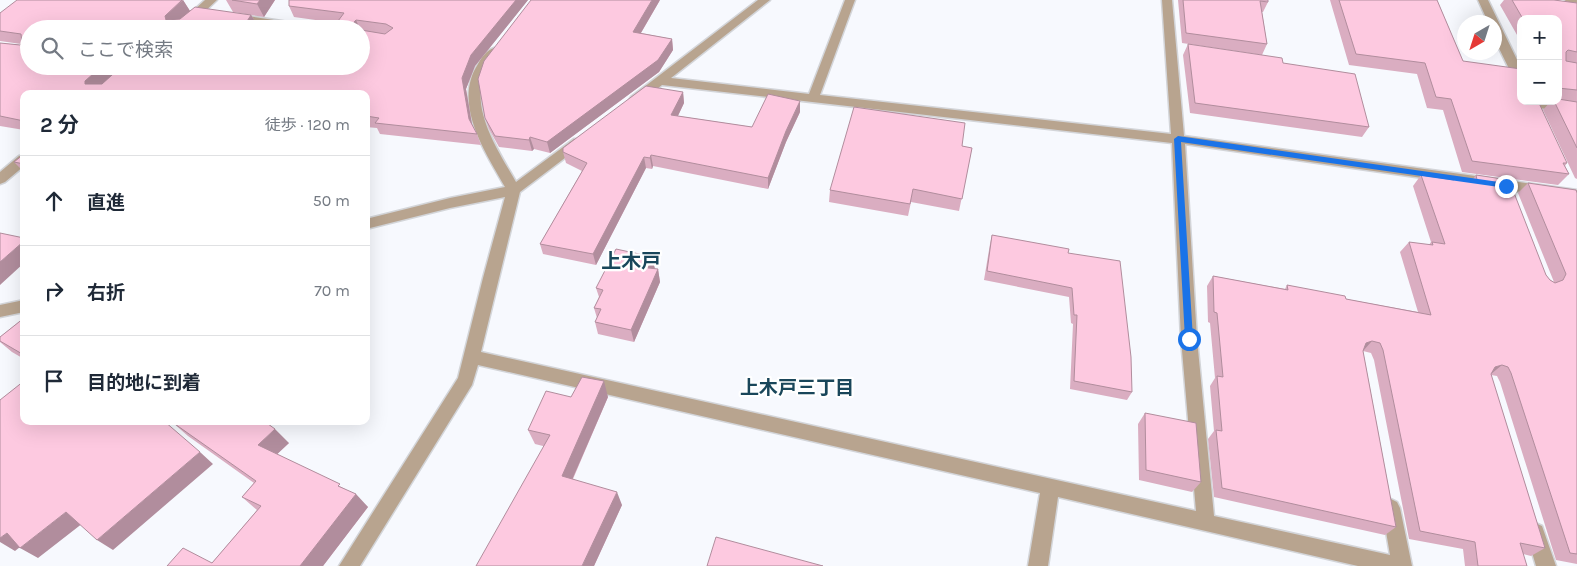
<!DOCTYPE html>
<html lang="ja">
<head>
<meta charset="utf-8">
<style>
  :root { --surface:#fff; --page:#f6f6f7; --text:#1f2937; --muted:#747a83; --line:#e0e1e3 }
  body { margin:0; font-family:Karla,"Noto Sans JP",sans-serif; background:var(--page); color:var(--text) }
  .controls { position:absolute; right:15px; top:15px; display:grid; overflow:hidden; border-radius:10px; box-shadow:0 5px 20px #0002 }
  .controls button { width:45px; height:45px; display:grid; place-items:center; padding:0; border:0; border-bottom:1px solid var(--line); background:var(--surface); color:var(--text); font:25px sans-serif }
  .compass { position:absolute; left:1457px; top:15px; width:45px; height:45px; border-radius:50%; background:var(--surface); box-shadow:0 5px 20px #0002; rotate:219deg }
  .stop { position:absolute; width:15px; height:15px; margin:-11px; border:4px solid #1a73e8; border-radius:50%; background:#fff }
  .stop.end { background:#1a73e8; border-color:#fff; box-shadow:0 1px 5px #0008 }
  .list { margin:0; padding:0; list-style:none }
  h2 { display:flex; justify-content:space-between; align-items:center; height:65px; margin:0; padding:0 20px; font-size:21px }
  h2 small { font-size:16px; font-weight:400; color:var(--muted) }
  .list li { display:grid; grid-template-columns:32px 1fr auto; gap:15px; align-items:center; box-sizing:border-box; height:90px; padding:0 20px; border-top:1px solid var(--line) }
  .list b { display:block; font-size:19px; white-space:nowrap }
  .list em { font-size:16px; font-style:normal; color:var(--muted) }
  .icon { flex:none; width:28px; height:28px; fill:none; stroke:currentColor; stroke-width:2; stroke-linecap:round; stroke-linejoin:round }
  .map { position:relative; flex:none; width:1577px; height:566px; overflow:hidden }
  .search { position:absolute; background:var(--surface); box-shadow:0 5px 20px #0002; left:20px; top:20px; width:350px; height:55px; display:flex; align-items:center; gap:12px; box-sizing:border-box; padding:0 18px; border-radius:28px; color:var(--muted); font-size:19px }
  .panel { position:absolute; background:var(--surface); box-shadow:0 5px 20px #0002; left:20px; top:90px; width:350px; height:335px; border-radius:10px }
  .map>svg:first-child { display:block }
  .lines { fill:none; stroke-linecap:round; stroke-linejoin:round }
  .minor-casing { stroke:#d3d5d9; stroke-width:3 }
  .minor { fill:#b8a48f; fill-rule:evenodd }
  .wall { fill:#daadc1 }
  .shaded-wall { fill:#b18d9d }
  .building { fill:#fdc9e0; stroke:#b18d9d }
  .route { fill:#1a73e8 }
  .labels { text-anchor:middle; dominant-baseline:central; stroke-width:4.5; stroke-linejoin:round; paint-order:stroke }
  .neighbourhood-label { font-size:19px; font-weight:bold; fill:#19465a; stroke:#fff }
  .quarter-label { font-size:20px; font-weight:bold; fill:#19465a; stroke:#fff }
</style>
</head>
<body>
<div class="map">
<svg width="1577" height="566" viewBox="0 0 1577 566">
  <rect width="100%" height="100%" fill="#f7f9fe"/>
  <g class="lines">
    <g class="minor-casing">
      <path id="minor" d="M205,0H217L186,29H173Z
        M758,0H770L671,78L809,94L845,0H855L820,95L1171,134L1162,0H1172L1184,136L1577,190V200L1185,144L1197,339L1214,516L1390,555L1382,508L1385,502L1391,499L1397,502L1400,508L1412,566H1358L1058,497L1048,566H1028L1040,493L478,365L472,385L360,566H339L458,378L483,278L505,197L450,208L366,229V219L450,198L505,187C486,153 452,104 478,64C481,58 487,50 494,48L500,52C496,57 491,61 488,67C466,105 498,150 516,182L574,139H584L586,142L520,192L481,352L1196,511L1181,339L1172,143L662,85L639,103H631L629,100L631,97Z
        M1478,0H1488L1521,68V85L1515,81L1494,38V22H1488Z
        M1565,0H1577V4L1566,2Z
        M235,14L314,26L320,29H290L231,19L229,17L231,15Z
        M1526,101H1549L1577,105V113L1531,107L1527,106Z
        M24,155V166L5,182L0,184V172L19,156Z
        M24,300V312L0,317V305Z
        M1535,523L1542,526L1556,566H1536L1526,532L1528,526Z"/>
    </g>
    <use href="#minor" class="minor"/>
  </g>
  <path class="wall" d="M183,0L190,11L251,15L258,26L256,29H29V66H361V29H332L337,23L294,17L289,6L528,0L475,66L466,89L472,126L477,134L481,145L380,134L377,128L366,127V94H24V130L0,126V43L20,45L21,44L0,41V13Z
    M226,0H275L264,17L233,12Z
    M660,0L641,33L672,39L673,50L659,72L550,153L534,149L532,151L499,147L489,129L485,118Z
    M1178,0H1268V2L1263,12H1262L1267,44L1262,55L1182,43Z
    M1330,0H1437L1463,61L1567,163L1565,166L1569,174L1558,185L1462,172L1443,110L1427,108L1417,74L1349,65Z
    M1504,0H1554L1577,3V179L1575,178L1543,110L1551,101H1558V19H1521V42L1500,5Z
    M1188,44L1283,63L1369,127L1362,137L1190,113L1183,55Z
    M683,92L684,103L678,116L752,127L800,112L786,142L768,189L653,166L652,169L646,168L596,265L543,254L540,244L582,171L566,163L563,152Z
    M962,146L972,148L959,211L911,202L908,216L829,202L830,190Z
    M24,154V172L14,162Z
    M1421,175L1450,179L1453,176L1473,179L1476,175L1546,275L1550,280L1554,282L1518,193L1528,183L1577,193V564L1556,560L1500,382L1497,376L1491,375L1545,548L1531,556L1523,554L1527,566H1465L1463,549L1409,539L1374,360L1371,353L1363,351L1396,527L1385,535L1214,497L1208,439L1214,431L1210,386L1215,378L1210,323L1208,322L1207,286L1213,276L1285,289L1287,285L1346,299L1418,312L1400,252L1409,242L1429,245L1431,242L1413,186Z
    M992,235L1068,253L1132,392L1127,400L1070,389L1073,324L1071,323L1069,297L984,280L990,244Z
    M655,269H658L660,282L634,342L598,334L595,322L597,318L594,308L599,297L596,288Z
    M24,318V359L12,352L0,342V337Z
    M571,397H608L573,479L622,505L594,566L543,446L535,444L528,430Z
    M1145,413L1201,482L1192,492L1139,480L1138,424Z
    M172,422L289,443L277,454L345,489L368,507L323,566H167L212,563L257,510L242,497L254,483L188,436Z"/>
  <path class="shaded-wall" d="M183,0L190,11L172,28L166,20L165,16Z
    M260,0H275L264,17L257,4Z
    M516,0H528L475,66L466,89L473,130L469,119L462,78L471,55Z
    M652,0H660L635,43L633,32Z
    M251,15L258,26L256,29H242Z
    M356,20L360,29H355L354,22Z
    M672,39L673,50L659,72L550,153L547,142Z
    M102,66H123L94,93L85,84V81Z
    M683,92L684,103L673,126L671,115Z
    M800,101V112L786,142L768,189V178L786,131Z
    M530,137L534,149L532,151L529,140Z
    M651,155L653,166L652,169L650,158Z
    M644,157L646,168L596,265L593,254Z
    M24,241V263L0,285V262Z
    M653,257L655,269L648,268Z
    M658,269L660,282L634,342L631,330Z
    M1372,341L1363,351L1357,353L1366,343Z
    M1502,365L1491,374L1495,367Z
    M604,381L608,397L568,489L562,476Z
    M275,429L289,443L272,459L258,445Z
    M200,452L213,464L113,550L97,540Z
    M617,492L622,505L594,566H582Z
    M356,494L368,507L323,566H300Z
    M66,512L83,523L38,558L20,548Z
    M7,533L25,543L15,551L0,542V538Z"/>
  <path class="building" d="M17,0H182L165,16L166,20L180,19L195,7L251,15L242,29H29V66H102L85,81V84H102L122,66H361V30L385,34L393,28L386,24L356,20L354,22L355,29H332L344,13L289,6V0H516L471,55L462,78L469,119L477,134L375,123L379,118L366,116V94H24V121L0,116V43L20,45L22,43L21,34L0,31V13Z
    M232,0H260L257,4Z
    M531,0H652L633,32L672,39L658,60L547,142L530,137L529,140L495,136L485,118L478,79L484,61Z
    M1183,0H1268V2L1260,1L1267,44L1186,33Z
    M1339,0H1437L1463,61L1521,69V101H1538L1567,163H1563L1569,174L1472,161L1451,99L1436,97L1425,63L1356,54Z
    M1512,0H1554L1577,3V52L1568,50L1566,52V61L1577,63V90L1558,88V19H1523Z
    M1188,44L1282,58L1283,63L1355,74L1369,127L1195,103Z
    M646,86L683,92L671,115L752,127L768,94L800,101L786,131L768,178L651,155L650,158L644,157L593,254L540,244L587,163L563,152V148Z
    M1558,99L1577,102V148L1554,101H1558Z
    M854,107L965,123L962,146L972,148L962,199L913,189L910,204L830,190Z
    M24,154V164L14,162Z
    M1421,175L1454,180L1453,176L1477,180L1476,175L1509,180L1546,275L1550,280L1555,283L1563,280L1566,274L1528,183L1576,190L1577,193V554L1570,553L1511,373L1508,367L1502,365L1495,367L1491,374L1545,548L1520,543L1527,566H1478L1475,542L1420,531L1383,350L1380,343L1372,341L1366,343L1363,351L1396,527L1222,488L1216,430L1222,431L1217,376L1223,377L1217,313L1214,312L1213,276L1288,290L1287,285L1345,296L1346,299L1431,315L1409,242L1433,245L1432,242L1445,244Z
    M0,233L24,238V241L0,262Z
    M992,235L1069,249L1068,253L1120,261L1131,357L1132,392L1074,381L1077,315H1074L1072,288L987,271Z
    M616,249L653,257L648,268L658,269L631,330L595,322L601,309L594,308L603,290L596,288Z
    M24,318V355L0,341V337Z
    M582,377L604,381L562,476L617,492L582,566H476L550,435L528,430L546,391L571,397Z
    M24,381V421H164L200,452L97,540L66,512L20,548L7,533L0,538V400Z
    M1145,413L1196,423L1201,482L1146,470Z
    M173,421H264L275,429L258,445L340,484L338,486L356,494L300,566H167L183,548L212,563L261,506L242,497L256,481L172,422Z
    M716,537L823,566H707Z"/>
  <path class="route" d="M1178,136L1506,183L1510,186L1506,188L1181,142L1193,339L1189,343L1185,339L1174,139Z"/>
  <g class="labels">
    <g class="neighbourhood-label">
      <text x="797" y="388">上木戸三丁目</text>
    </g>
    <g class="quarter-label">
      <text x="631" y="261">上木戸</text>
    </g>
  </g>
</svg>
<div class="controls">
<button>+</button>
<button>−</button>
</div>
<svg class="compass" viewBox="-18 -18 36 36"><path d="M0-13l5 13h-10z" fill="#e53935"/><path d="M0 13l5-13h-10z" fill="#747a83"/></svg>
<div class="stop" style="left:1189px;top:339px"></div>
<div class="stop end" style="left:1506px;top:186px"></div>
<div class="search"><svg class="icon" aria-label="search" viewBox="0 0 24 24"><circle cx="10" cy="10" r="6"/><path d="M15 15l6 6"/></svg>ここで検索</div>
<section class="panel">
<h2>2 分<small>徒歩 · 120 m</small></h2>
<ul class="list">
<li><svg class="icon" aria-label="ahead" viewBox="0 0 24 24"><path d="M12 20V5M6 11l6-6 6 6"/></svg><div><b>直進</b></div><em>50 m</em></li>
<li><svg class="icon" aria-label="right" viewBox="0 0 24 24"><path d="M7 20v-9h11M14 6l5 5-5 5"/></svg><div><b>右折</b></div><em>70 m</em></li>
<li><svg class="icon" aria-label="arrive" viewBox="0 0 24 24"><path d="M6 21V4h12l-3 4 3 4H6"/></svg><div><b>目的地に到着</b></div></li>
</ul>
</section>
</div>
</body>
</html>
